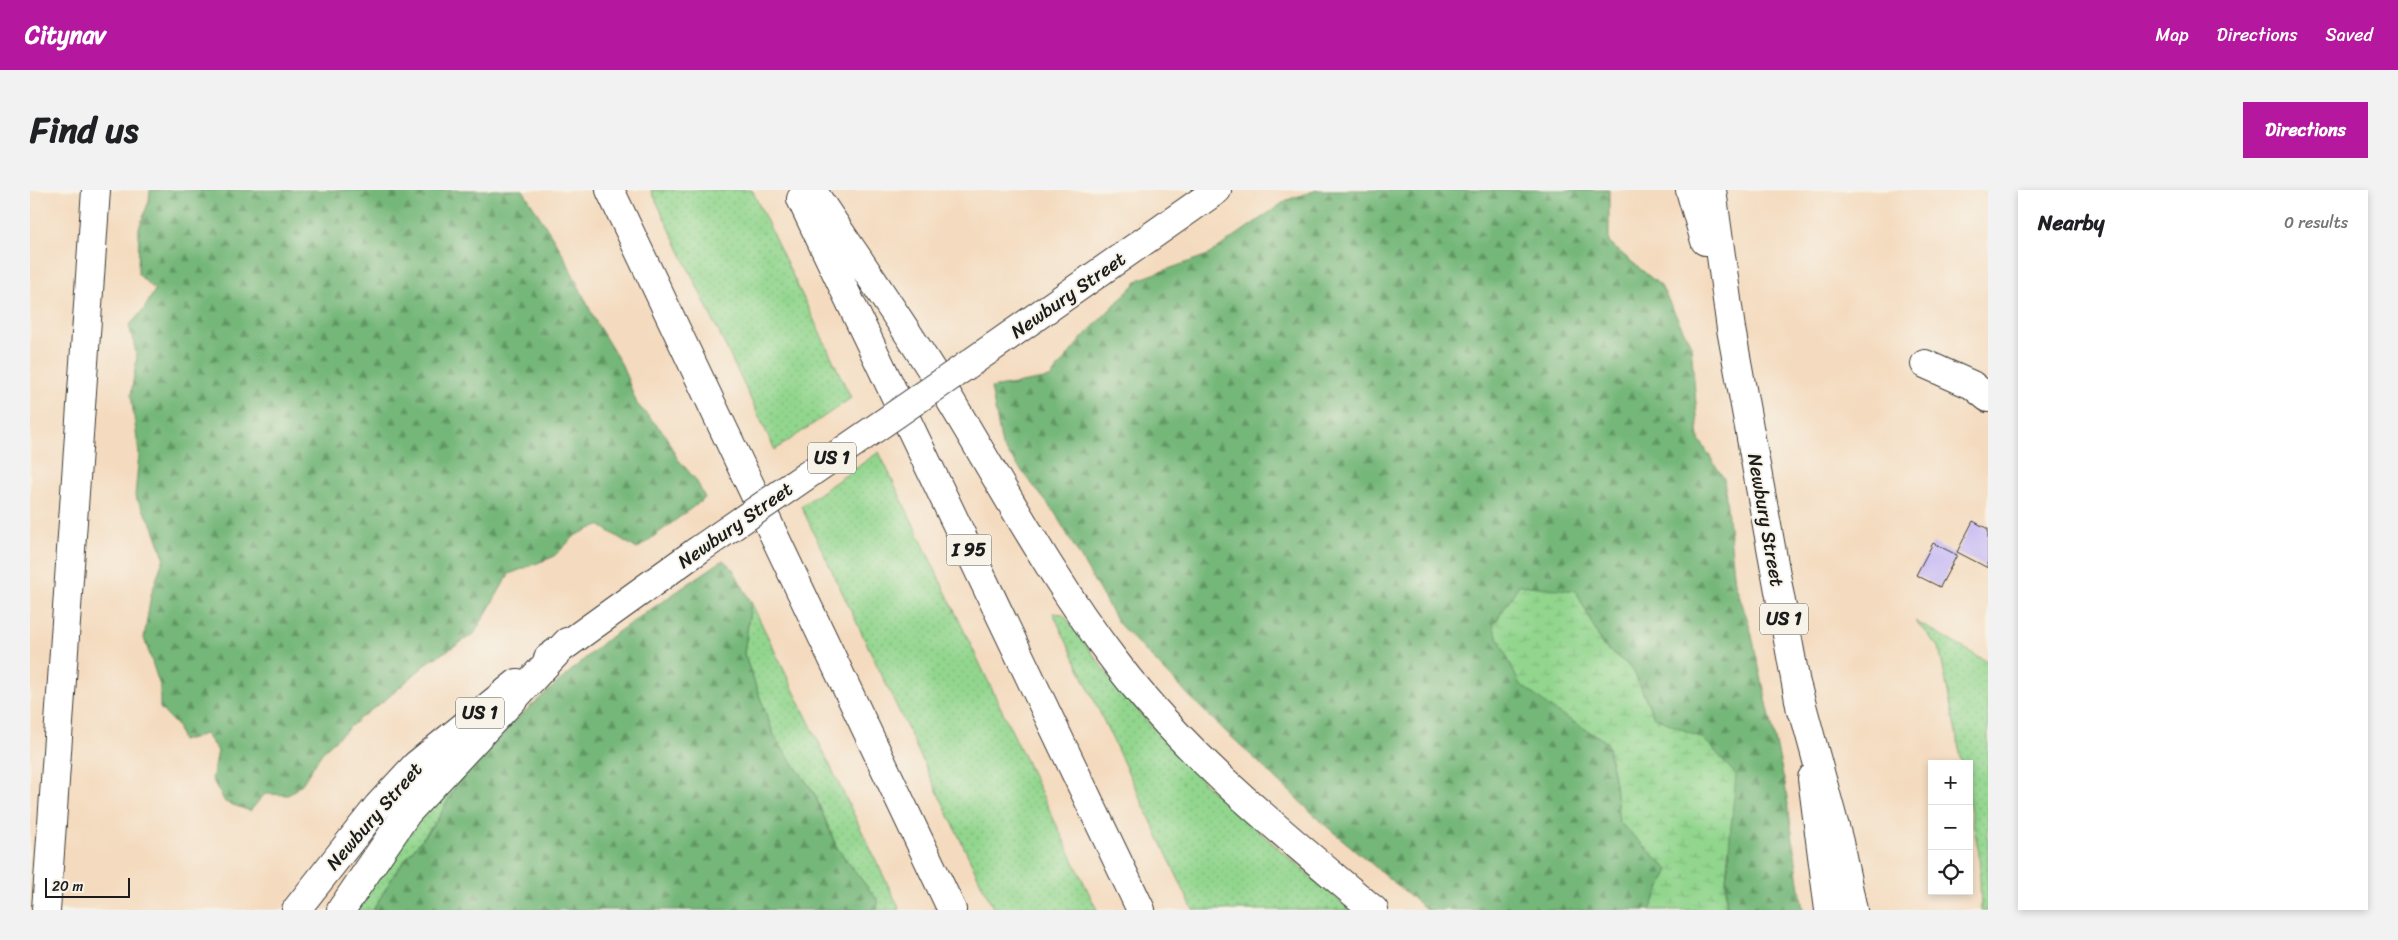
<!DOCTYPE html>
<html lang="en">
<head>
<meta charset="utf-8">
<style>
  :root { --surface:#fff; --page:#f2f2f2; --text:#202124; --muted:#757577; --line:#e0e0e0; --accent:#b5179e }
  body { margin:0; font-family:Sriracha,sans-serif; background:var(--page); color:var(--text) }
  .controls { position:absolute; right:15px; bottom:15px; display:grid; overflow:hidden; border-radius:0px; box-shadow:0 2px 8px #0003 }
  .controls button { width:45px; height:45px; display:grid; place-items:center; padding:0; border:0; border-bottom:1px solid var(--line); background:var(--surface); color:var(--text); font:25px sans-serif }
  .scale { position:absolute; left:15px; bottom:12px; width:85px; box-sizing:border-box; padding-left:5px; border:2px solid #1c1c1c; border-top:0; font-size:14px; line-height:18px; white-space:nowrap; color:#1c1c1c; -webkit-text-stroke:4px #f7f3e8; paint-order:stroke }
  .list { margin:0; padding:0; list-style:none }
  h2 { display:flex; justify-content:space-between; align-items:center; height:65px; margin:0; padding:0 20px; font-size:21px }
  h2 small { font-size:16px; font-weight:400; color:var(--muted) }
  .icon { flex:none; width:28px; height:28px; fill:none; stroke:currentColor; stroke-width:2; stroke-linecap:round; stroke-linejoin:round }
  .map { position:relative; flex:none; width:1958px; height:720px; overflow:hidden; border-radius:0px }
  header { display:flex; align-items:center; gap:30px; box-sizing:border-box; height:70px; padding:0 25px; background:var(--accent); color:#fff }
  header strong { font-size:24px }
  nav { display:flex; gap:28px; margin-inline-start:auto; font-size:18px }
  .intro { display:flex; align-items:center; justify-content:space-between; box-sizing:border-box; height:120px; padding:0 30px }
  h1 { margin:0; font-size:35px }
  .button { padding:12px 22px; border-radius:0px; background:var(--accent); color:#fff; font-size:18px; font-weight:700 }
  main { display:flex; gap:30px; padding:0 30px }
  aside { flex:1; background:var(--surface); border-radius:0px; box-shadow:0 2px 8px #0003 }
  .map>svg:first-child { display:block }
  .grass { fill:url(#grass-dots); stroke:#577955 }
  .forest { fill:url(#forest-firs); stroke:#486a4a }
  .wetland { fill:url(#wetland-marsh); stroke:#577955 }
  .building { fill:#c6baf5 }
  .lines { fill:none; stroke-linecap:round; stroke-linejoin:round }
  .street-casing { stroke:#3c3934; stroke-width:30 }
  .primary-casing { stroke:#3c3934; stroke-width:30 }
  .highway-casing { stroke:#3c3934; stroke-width:30 }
  .street { stroke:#fff; stroke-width:28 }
  .primary { stroke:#fff; stroke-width:28 }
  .highway { stroke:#fff; stroke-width:28 }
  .primary-bridge-casing { stroke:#3c3934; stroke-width:30; stroke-linecap:butt }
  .primary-bridge { stroke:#fff; stroke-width:28 }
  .labels { text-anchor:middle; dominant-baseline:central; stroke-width:4; stroke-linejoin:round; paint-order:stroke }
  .shield { fill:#f7f3e8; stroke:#5e5c59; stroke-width:1 }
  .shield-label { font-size:18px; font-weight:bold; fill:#1c1c1c }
  .street-label { font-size:19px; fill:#1c1c1c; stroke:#f7f3e8 }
</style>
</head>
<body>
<header>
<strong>Citynav</strong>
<nav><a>Map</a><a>Directions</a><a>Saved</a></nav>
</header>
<div class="intro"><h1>Find us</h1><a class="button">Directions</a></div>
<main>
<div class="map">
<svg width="1958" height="720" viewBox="0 0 1958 720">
  <defs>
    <pattern id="grass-dots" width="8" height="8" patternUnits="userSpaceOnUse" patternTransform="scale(1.25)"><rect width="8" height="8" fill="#92d68e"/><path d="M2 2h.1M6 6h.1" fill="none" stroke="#7db77a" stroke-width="1.8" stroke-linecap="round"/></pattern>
    <pattern id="forest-firs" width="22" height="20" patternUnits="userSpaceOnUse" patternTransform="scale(1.25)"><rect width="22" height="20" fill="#75b779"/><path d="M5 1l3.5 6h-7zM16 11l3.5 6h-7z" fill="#5f9462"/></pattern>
    <pattern id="wetland-marsh" width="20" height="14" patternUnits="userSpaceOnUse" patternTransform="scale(1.25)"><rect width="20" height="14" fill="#92d68e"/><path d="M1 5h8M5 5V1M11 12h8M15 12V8" fill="none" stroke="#7db77a"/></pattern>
  </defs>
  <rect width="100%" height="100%" fill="#f7f3e8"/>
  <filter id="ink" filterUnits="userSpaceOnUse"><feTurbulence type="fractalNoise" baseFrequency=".02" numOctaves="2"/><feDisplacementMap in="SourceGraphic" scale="10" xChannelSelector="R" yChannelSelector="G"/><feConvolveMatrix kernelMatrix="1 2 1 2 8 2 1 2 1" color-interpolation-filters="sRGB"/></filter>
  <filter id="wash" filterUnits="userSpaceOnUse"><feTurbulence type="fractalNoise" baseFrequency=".0096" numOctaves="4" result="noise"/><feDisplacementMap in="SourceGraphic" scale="20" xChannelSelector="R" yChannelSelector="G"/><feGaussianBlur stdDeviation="1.12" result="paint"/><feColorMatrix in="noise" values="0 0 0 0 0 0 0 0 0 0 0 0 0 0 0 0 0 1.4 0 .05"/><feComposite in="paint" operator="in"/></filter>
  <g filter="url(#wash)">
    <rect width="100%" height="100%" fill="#f4dbbf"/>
    <path class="grass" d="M621,0H722L821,208L745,260Z
      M849,262L1067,720H964L771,316Z
      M721,412L870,720H847L848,711L807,658L784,603L745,548L714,464Z
      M1023,423L1033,424L1092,503L1182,601L1320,720H1163Z
      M1885,431L1958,472V720H1951L1949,663L1939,613V574H1932L1909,457Z
      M436,577L408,629L367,680L343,720H325L374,645Z"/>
    <path class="forest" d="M120,0H493L533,64L567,134L592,175L607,214L634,243L647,268L666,290L675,308L607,359L569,335L546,345L523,367L479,384L444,444L400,471L355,510L330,528L294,560L272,594L258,605L235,604L220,621L195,612L182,589L188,561L175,544L152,551L147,536L130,518V496L114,448L121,405L134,367L123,336L105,306L109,264L101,205L107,166L99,136L114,119L125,100L108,84L109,38L119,11Z
      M1287,0H1579V53L1631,96L1661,155L1669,249L1694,289L1705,393L1720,437L1755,594L1773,720H1696V688L1700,662L1674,549L1624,527L1602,478L1573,456L1546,401L1522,519L1577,552L1585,593L1589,632L1639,680L1620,720H1397L1295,635L1172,519L1088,433L1025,323L972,256L961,198L1020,188L1052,148L1110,89L1178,65L1257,10Z
      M693,370L703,379L721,412L714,464L745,548L784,603L807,658L848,711L847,720H343L367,680L408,629L436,577L475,539L576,450Z"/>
    <path class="wetland" d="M1489,395L1546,401L1573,456L1602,478L1624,527L1674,549L1706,585L1696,688V720H1620L1639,680L1589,632L1585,593L1577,552L1522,519L1489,493L1463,436Z"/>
    <g id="blocks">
      <path class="building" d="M1943,331L1958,339V378L1927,362Z
        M1903,353L1927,365L1910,397L1886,385Z"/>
    </g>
  </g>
  <g filter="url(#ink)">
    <use href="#blocks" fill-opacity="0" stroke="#3c3934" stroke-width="1"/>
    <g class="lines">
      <g class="street-casing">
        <path id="street" d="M1895,174L1942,195L1958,208"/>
      </g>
      <g class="primary-casing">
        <path id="primary" d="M1660,0L1675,51
          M1682,0L1701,139L1771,521
          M936,176L1187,0
          M518,468L667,361
          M1782,588L1799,720
          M266,720L348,616L386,575L487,493"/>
      </g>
      <g class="highway-casing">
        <path id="highway" d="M580,0L922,720
          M782,0C829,71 878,140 922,213C975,301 1024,392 1087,474C1159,569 1254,644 1344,720
          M771,9L1111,720
          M1767,497L1809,652L1823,720
          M16,720L66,0
          M311,720L377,623L537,452"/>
      </g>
      <use href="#street" class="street"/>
      <use href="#primary" class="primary"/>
      <use href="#highway" class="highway"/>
      <g class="primary-bridge-casing">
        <path id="primary-bridge" d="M667,361L936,176"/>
      </g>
      <use href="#primary-bridge" class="primary-bridge"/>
    </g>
  </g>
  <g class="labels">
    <g class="shield">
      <rect x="778" y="252.5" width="48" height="31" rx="4"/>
      <rect x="916.5" y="344.5" width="45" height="31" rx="4"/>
      <rect x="1730" y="413.5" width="48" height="31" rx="4"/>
      <rect x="426" y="507.5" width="48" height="31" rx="4"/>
    </g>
    <g class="shield-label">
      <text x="802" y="268">US 1</text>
      <text x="939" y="360">I 95</text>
      <text x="1754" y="429">US 1</text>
      <text x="450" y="523">US 1</text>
    </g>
    <g class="street-label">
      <text transform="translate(1038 105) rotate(-35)">Newbury Street</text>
      <text transform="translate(1736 330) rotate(80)">Newbury Street</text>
      <text transform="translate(705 335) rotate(-35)">Newbury Street</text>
      <text transform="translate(344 626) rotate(-49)">Newbury Street</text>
    </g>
  </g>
</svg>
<div class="controls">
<button>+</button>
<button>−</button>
<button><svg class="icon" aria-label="locate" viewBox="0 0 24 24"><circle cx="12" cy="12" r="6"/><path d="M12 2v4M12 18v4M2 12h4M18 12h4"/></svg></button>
</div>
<div class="scale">20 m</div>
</div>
<aside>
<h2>Nearby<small>0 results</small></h2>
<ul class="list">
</ul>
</aside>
</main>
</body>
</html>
